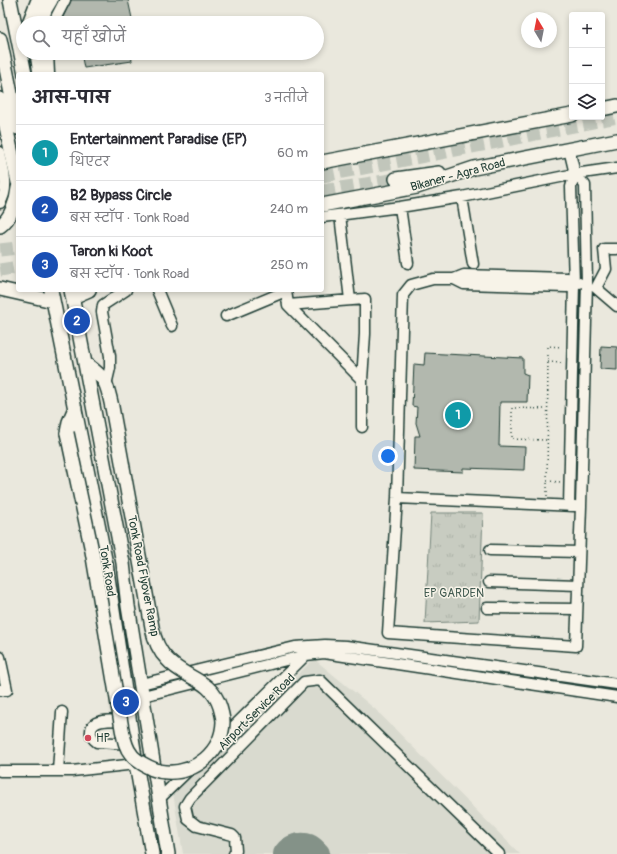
<!DOCTYPE html>
<html lang="hi">
<head>
<meta charset="utf-8">
<style>
  :root { --surface:#fff; --page:#f7f7f7; --text:#2b2b33; --muted:#7c7c81; --line:#e1e1e2; --accent:#d1495b }
  body { margin:0; font-family:Pangolin,"Playpen Sans Deva",sans-serif; background:var(--page); color:var(--text) }
  .controls { position:absolute; right:12px; top:12px; display:grid; overflow:hidden; border-radius:4px; box-shadow:0 2px 6px #0003 }
  .controls button { width:36px; height:36px; display:grid; place-items:center; padding:0; border:0; border-bottom:1px solid var(--line); background:var(--surface); color:var(--text); font:20px sans-serif }
  .compass { position:absolute; left:521px; top:12px; width:36px; height:36px; border-radius:50%; background:var(--surface); box-shadow:0 2px 6px #0003; rotate:350deg }
  .you { position:absolute; left:388px; top:456px; width:14px; height:14px; margin:-10px; border:3px solid #fff; border-radius:50%; background:#1a73e8; box-shadow:0 0 0 6px #1a73e833 }
  .badge { display:grid; place-items:center; width:26px; height:26px; border-radius:50%; background:var(--accent); color:#fff; font-size:13px; font-weight:700 }
  .pin { position:absolute; translate:-50% -50%; border:2px solid #fff; box-shadow:0 1px 4px #0006 }
  .list { margin:0; padding:0; list-style:none }
  h2 { display:flex; justify-content:space-between; align-items:center; height:52px; margin:0; padding:0 16px; font-size:17px }
  h2 small { font-size:13px; font-weight:400; color:var(--muted) }
  .list li { display:grid; grid-template-columns:26px 1fr auto; gap:12px; align-items:center; box-sizing:border-box; height:56px; padding:0 16px; border-top:1px solid var(--line) }
  .list b { display:block; font-size:15px; white-space:nowrap }
  .list p { margin:0; font-size:13px; white-space:nowrap; color:var(--muted) }
  .list em { font-size:13px; font-style:normal; color:var(--muted) }
  .icon { flex:none; width:22px; height:22px; fill:none; stroke:currentColor; stroke-width:2; stroke-linecap:round; stroke-linejoin:round }
  .map { position:relative; flex:none; width:617px; height:854px; overflow:hidden }
  .search { position:absolute; background:var(--surface); box-shadow:0 2px 6px #0003; left:16px; top:16px; width:308px; height:44px; display:flex; align-items:center; gap:10px; box-sizing:border-box; padding:0 14px; border-radius:22px; color:var(--muted); font-size:15px }
  .panel { position:absolute; background:var(--surface); box-shadow:0 2px 6px #0003; left:16px; top:72px; width:308px; height:220px; border-radius:4px }
  .map>svg:first-child { display:block }
  .built { fill:#d9dacf }
  .park { fill:url(#park-tufts); stroke:#74847a }
  .lines { fill:none; stroke-linecap:round; stroke-linejoin:round }
  .taxiway { stroke:#849288; stroke-width:26 }
  .building { fill:#b2b8ae; stroke:#1f3d34 }
  .major-tunnel { stroke:#c1c6bb; stroke-width:13; stroke-dasharray:13 6; stroke-linecap:butt }
  .minor-casing { stroke:#1f3d34; stroke-width:13 }
  .major-casing { stroke:#1f3d34; stroke-width:16 }
  .path { stroke:#1f3d34; stroke-width:1.5; stroke-dasharray:1 3; stroke-linecap:butt }
  .minor { stroke:#f7f3e8; stroke-width:10 }
  .major { stroke:#f7f3e8; stroke-width:13 }
  .major-bridge-casing { stroke:#1f3d34; stroke-width:16; stroke-linecap:butt }
  .major-bridge { stroke:#f7f3e8; stroke-width:13 }
  .poi-dot { fill:#d1495b; stroke:#f7f3e8; stroke-width:1.5 }
  .labels { text-anchor:middle; dominant-baseline:central; stroke-width:3; stroke-linejoin:round; paint-order:stroke }
  .street-label { font-size:12px; fill:#1f3d34; stroke:#f7f3e8 }
  .park-label { font-size:12px; fill:#415a50; stroke:#f7f3e8 }
  .poi-label { font-size:12px; fill:#1f3d34; stroke:#f7f3e8; text-anchor:start }
</style>
</head>
<body>
<div class="map">
<svg width="617" height="854" viewBox="0 0 617 854">
  <defs>
    <pattern id="park-tufts" width="24" height="20" patternUnits="userSpaceOnUse"><rect width="24" height="20" fill="#c8ccc1"/><path d="M3 7l-1-3M5 7V3M7 7l1-3M15 17l-1-3M17 17v-4M19 17l1-3" fill="none" stroke="#abb0a6"/></pattern>
  </defs>
  <rect width="100%" height="100%" fill="#eae8dd"/>
  <filter id="ink" filterUnits="userSpaceOnUse"><feTurbulence type="fractalNoise" baseFrequency=".025" numOctaves="2"/><feDisplacementMap in="SourceGraphic" scale="8" xChannelSelector="R" yChannelSelector="G"/><feConvolveMatrix kernelMatrix="1 2 1 2 8 2 1 2 1" color-interpolation-filters="sRGB"/></filter>
  <g filter="url(#ink)">
    <path class="built" d="M314,659L375,709L520,854H183L173,793Z"/>
    <path class="park" d="M431,513H483L479,621L425,623Z"/>
    <g class="lines">
      <path class="taxiway" d="M286,854C291,847 301,844 309,847C312,848 315,852 317,854"/>
    </g>
    <path class="building" d="M71,0H128L133,23H60Z
      M81,53H131L132,61L84,68Z
      M601,346L617,347V370L600,369Z
      M425,353L523,358V373L528,375L527,402H500L499,446L525,447L524,470L463,468V472L414,470L415,436H420L416,423L417,407L412,406L414,364L424,365Z"/>
    <g class="lines">
      <path class="major-tunnel" d="M322,176L492,143L617,117
        M322,191L396,179
        M0,250L18,248
        M0,270L18,267"/>
      <g class="minor-casing">
        <path id="minor" d="M53,23L65,0
          M48,53L49,74
          M0,152C3,170 10,187 0,203
          M462,197L473,264
          M400,207L408,263
          M340,215L350,300
          M322,217L400,207L462,197L575,174L617,168
          M617,249H604L606,269L596,288L617,306
          M454,279H433L411,285L403,295L397,498L388,633L576,646L581,506L587,283L585,185L575,174L569,149
          M574,283L567,278L464,275L454,279L464,284L567,287L574,283H579
          M157,290L172,326
          M286,290L288,305L362,380V427
          M288,305L365,299V334L362,380
          M226,316L286,291
          M106,385L110,368V356L102,312L103,305L126,290
          M397,498L575,506
          M569,506L574,283L571,187L575,174
          M490,550L579,552
          M489,582L578,585
          M487,608L577,609
          M0,657L7,690H0
          M141,684L295,647L325,645L346,646L617,684
          M143,696L306,655L324,653L617,697
          M128,720C118,721 91,717 91,731C90,736 93,739 97,742L131,744
          M219,741L306,655
          M0,771H72L136,764
          M58,771L62,712
          M158,800L192,767
          M234,854L236,851L235,838L232,835L197,826L188,819L185,806L190,798L304,682L320,680L499,854"/>
      </g>
      <g class="major-casing">
        <path id="major" d="M10,0L25,74
          M29,23L38,0
          M41,23L45,10L51,0
          M0,39L18,128
          M37,53L40,74
          M0,99L18,182
          M602,109L617,106
          M322,162L572,115
          M396,179L439,173
          M322,205L417,187L474,168L617,140
          M0,226C11,218 17,201 18,188
          M0,289L53,301
          M51,290L106,564L136,764L152,854
          M71,290L123,563L128,606L168,854
          M73,297L89,290
          M86,364C106,378 107,383 112,407
          M67,433L69,422L75,408"/>
      </g>
      <path class="path" d="M548,362L562,363
        M546,440L512,439V408L547,409
        M547,481L561,482
        M547,496L548,346L562,347"/>
      <use href="#minor" class="minor"/>
      <use href="#major" class="major"/>
      <g class="major-bridge-casing">
        <path id="major-bridge" d="M67,433L92,551L122,729C124,738 125,747 131,754C134,759 139,761 143,764C150,768 157,772 166,772C195,774 222,752 223,722C223,717 221,711 220,707C211,678 184,679 167,659C158,650 154,638 152,627L112,407"/>
      </g>
      <use href="#major-bridge" class="major-bridge"/>
    </g>
  </g>
  <circle class="poi-dot" cx="88" cy="738" r="4"/>
  <g class="labels">
    <g class="street-label">
      <text transform="translate(458 175) rotate(-15)">Bikaner - Agra Road</text>
      <text transform="translate(107 571) rotate(81)">Tonk Road</text>
      <text transform="translate(143 576) rotate(79)">Tonk Road Flyover Ramp</text>
      <text transform="translate(257 712) rotate(-45)">Airport Service Road</text>
    </g>
    <g class="park-label">
      <text x="454" y="593">EP GARDEN</text>
    </g>
    <g class="poi-label">
      <text x="96" y="738">HP</text>
    </g>
  </g>
</svg>
<div class="controls">
<button>+</button>
<button>−</button>
<button><svg class="icon" aria-label="layers" viewBox="0 0 24 24"><path d="M12 4l9 5-9 5-9-5zM3 14l9 5 9-5"/></svg></button>
</div>
<svg class="compass" viewBox="-18 -18 36 36"><path d="M0-13l5 13h-10z" fill="#e53935"/><path d="M0 13l5-13h-10z" fill="#7c7c81"/></svg>
<div class="you"></div>
<div class="pin badge" style="left:458px;top:415px;background:#0f9aa8">1</div>
<div class="pin badge" style="left:77px;top:321px;background:#1a4fb4">2</div>
<div class="pin badge" style="left:126px;top:702px;background:#1a4fb4">3</div>
<div class="search"><svg class="icon" aria-label="search" viewBox="0 0 24 24"><circle cx="10" cy="10" r="6"/><path d="M15 15l6 6"/></svg>यहाँ खोजें</div>
<section class="panel">
<h2>आस-पास<small>3 नतीजे</small></h2>
<ul class="list">
<li><span class="badge" style="background:#0f9aa8">1</span><div><b>Entertainment Paradise (EP)</b><p>थिएटर</p></div><em>60 m</em></li>
<li><span class="badge" style="background:#1a4fb4">2</span><div><b>B2 Bypass Circle</b><p>बस स्टॉप · Tonk Road</p></div><em>240 m</em></li>
<li><span class="badge" style="background:#1a4fb4">3</span><div><b>Taron ki Koot</b><p>बस स्टॉप · Tonk Road</p></div><em>250 m</em></li>
</ul>
</section>
</div>
</body>
</html>
